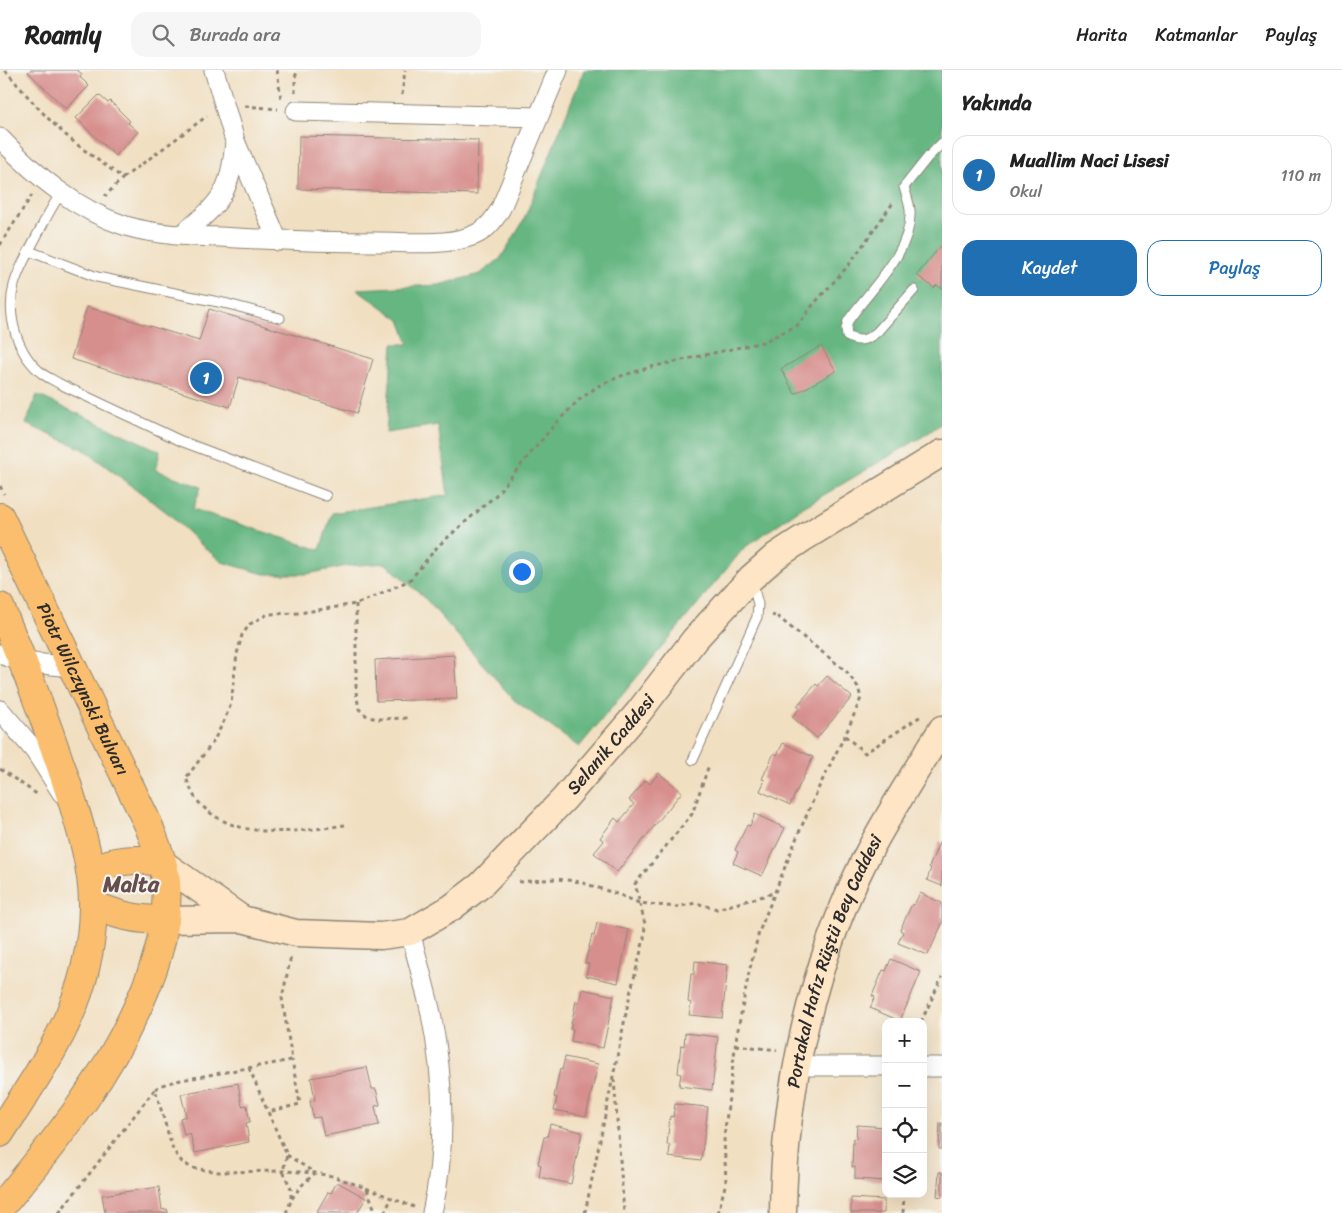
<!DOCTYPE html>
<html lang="tr">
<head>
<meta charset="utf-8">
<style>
  :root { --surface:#fff; --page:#f6f6f6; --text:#222; --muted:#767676; --line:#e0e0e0; --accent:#1f6fb2 }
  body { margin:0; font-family:Sriracha,sans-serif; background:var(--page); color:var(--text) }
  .controls { position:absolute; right:15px; bottom:15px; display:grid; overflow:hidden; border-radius:10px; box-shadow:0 5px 20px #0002 }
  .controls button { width:45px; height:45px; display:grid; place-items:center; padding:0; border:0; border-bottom:1px solid var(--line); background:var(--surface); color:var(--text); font:25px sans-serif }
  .you { position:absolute; left:521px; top:501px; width:18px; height:18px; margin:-12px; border:4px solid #fff; border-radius:50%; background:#1a73e8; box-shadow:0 0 0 8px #1a73e833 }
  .badge { display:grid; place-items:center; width:32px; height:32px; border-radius:50%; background:var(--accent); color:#fff; font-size:16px; font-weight:700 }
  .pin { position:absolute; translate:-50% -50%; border:2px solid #fff; box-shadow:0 1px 5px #0006 }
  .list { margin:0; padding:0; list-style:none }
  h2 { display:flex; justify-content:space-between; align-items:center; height:65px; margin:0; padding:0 20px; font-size:21px }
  h2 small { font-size:16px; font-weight:400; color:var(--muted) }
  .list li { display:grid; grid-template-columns:32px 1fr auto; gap:15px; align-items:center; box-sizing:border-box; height:80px; margin:0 10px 10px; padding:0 10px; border:1px solid var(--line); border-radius:15px }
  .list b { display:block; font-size:19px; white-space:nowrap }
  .list p { margin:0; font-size:16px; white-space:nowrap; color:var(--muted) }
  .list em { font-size:16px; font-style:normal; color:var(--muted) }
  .actions { display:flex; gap:10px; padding:15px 20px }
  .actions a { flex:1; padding:11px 0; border:1px solid var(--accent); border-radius:15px; text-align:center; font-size:18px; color:var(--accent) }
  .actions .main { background:var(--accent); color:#fff }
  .icon { flex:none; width:28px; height:28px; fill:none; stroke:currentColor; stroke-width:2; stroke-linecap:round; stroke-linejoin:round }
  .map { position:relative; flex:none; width:942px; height:1143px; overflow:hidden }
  header { display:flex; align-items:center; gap:30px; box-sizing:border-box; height:70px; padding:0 25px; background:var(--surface); border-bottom:1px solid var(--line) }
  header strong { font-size:24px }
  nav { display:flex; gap:28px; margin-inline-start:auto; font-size:18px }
  .search { width:350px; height:45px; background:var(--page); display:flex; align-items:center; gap:12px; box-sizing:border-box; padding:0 18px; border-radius:15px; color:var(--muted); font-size:19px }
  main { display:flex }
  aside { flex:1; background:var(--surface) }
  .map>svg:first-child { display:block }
  .forest { fill:#65b681; stroke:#487056 }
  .building { fill:#d78f8d }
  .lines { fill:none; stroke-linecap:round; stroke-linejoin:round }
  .lane-casing { stroke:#8e8576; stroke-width:11 }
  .street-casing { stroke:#8e8576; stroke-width:21 }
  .secondary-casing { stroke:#8e8576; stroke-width:29 }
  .primary-casing { stroke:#8e8576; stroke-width:30 }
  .path { stroke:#8e8576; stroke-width:3; stroke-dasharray:4 4; stroke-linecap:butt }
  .lane { stroke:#fff; stroke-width:9 }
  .street { stroke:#fff; stroke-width:19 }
  .secondary { stroke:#fde5c5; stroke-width:26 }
  .primary { stroke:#fabe6e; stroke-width:28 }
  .labels { text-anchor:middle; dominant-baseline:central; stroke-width:4; stroke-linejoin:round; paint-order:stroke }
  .street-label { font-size:18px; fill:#2b2b2b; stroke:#f6f6f2 }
  .district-label { font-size:22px; font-weight:bold; fill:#674e4d; stroke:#f6f6f2 }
</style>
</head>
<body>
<header>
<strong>Roamly</strong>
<div class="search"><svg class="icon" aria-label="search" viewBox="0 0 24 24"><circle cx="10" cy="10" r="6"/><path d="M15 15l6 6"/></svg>Burada ara</div>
<nav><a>Harita</a><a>Katmanlar</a><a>Paylaş</a></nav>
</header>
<main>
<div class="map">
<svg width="942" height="1143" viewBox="0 0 942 1143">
  <rect width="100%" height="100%" fill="#f6f6f2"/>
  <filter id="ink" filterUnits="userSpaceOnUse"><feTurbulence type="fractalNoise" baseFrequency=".02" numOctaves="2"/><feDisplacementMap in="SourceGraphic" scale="10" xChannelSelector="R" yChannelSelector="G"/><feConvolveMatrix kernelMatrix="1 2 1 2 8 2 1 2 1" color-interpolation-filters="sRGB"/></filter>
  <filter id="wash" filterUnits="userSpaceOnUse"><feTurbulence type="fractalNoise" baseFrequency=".0096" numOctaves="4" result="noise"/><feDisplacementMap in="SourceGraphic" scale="20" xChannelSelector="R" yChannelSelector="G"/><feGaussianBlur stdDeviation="1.12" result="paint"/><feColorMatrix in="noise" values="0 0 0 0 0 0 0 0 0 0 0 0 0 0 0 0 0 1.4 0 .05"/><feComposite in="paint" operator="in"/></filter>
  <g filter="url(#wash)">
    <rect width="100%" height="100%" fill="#f1dfc1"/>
    <path class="forest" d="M584,0H942V353L927,364L800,439L744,478L579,677L514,630L424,527L385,493L347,496L307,504H264L222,492L200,474L169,444L83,379L26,354L37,325L160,381L156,400L201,417L193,439L320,480L332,443L448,425L438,355L386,363L393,274H409L400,250L357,219L439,215L480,204L500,189L523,152Z"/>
    <g id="blocks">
      <path class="building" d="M30,0H77L82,4L80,7L89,16L66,39L28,2Z
        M99,25L108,33L110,31L130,51L128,53L138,62L115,86L76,48Z
        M299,66L478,70L477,124L298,119Z
        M942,174V219L937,215L934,218L917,205Z
        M87,237L199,271L209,239L373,289L357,343L239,307L230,337L71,289Z
        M821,276L836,301L795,324L781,299Z
        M454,585L457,629L376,631L375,590Z
        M827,606L852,627L817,668L792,647L800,638L797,636L816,614L818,616Z
        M783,673L813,687L790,735L760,721L765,710L762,709L774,683L777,685Z
        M659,703L682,722L617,802L594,783L604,771L600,768L615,748L619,752L634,734L629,730L646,710L650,714Z
        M755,744L785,758L762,806L733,793L738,782L735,780L747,755L750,756Z
        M940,771L942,772V816L927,810L931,798L929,797Z
        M920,823L942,833V854L928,885L898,873L903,862L900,860L912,834L914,835Z
        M597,853L629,860L618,913L586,906L589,894L585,893L592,865L594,866Z
        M891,889L921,902L900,951L870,938L875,927L872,926L883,900L886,901Z
        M695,891L728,895L722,948L689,945L691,933L688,932L691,904H694Z
        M582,919L614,926L603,978L571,971L573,959H570L576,931L579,932Z
        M685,963L718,967L712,1020L679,1016L681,1004L678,1003L681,975L684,976Z
        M565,987L598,994L586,1046L554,1040L557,1028L554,1027L560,999L562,1000Z
        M367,997L372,1019H376L380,1035L375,1036L379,1055L324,1066L320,1047L313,1048L310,1031L315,1030L311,1008Z
        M238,1013L242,1036L247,1035L248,1043L250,1052L246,1053L249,1072L195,1083L190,1063L184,1065L180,1048L186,1046L181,1024Z
        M675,1034L708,1037L701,1091L669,1087L670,1075H667L670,1046L673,1047Z
        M940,1053H942V1079H939Z
        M550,1054L582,1062L571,1114L539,1107L541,1095L538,1094L544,1067H547Z
        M857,1055L886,1057V1111L855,1109V1097H852L853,1068L856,1069Z
        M939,1102H942V1127L937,1126Z
        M337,1112L366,1128L357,1143H316L328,1122L331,1123Z
        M159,1117L162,1140L167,1139L168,1143H105L102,1125Z
        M851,1128L884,1130V1143H851Z"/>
    </g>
  </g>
  <g filter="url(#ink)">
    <use href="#blocks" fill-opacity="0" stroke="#8e8576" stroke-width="1"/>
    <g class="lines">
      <g class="lane-casing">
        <path id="lane" d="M61,123C50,139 42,156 33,173C26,186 18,201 14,215C6,246 17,285 44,305C49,308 55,311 60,314L181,371L326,426
          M29,181L97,207L228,234L280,248
          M914,220L877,262C867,270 859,273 847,266L846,259L848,251C869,220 913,182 910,140C909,132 906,124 904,117L928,87L942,73
          M693,690L757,547L758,534L752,512"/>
      </g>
      <g class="street-casing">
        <path id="street" d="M214,0L235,71L278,171
          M296,41L538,47
          M0,68C35,105 76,140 126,156C156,165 189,166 220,167C273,170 326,172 379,172C408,172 441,176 469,167C485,162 493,152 501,138L558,0
          M181,165C221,133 230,124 235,72
          M0,584L24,592L71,597
          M0,640L35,681L62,723
          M410,862C417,888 424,913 430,939C444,1006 447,1076 432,1143
          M797,996H886
          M923,997H942"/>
      </g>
      <g class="secondary-casing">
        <g id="secondary">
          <path d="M161,792L242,849"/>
          <path id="s1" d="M165,850L242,849L296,863L381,866L410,862L451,838L481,815L564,729L638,643L695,569L751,508L776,486L802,469L942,383"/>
          <path id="s2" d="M783,1143C784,1020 811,897 866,787C889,743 916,701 942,659"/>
        </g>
      </g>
      <g class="primary-casing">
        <g id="primary">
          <path id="s3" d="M0,447L148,754C155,773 164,792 166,812C169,849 159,886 145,920C110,1005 58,1068 0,1138"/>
          <path d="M0,537C25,595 47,654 67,714C79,753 93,794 93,835C93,856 90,878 85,899C71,959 33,1012 0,1063"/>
          <path d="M90,800C116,790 134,788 161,792"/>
          <path d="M93,835C120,846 136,850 165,850"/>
        </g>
      </g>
      <path class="path" d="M5,0C22,20 39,40 58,58C78,77 101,92 123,108L105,126
        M277,0L281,29
        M295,23V7L298,0
        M402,25L405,0
        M245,36L278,39
        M123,108L207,46
        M0,175L32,125
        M0,416L4,424
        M356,534V622L359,639L368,647L379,649L407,648
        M845,666L865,683L921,646
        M0,699L38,725
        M345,755C297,762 231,773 196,729C192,723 189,715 186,708L213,672L223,653L231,634L237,584L242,565L250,554L268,544L299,543L356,534L371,528L410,510L438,476L495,426L556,353L579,330L598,316L621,306L651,297L763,272L798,255L813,235L848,196L893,133
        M519,812L555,809L567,810L580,812L620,825L639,833L676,837L696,833L717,839L774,823
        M921,952L942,907
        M736,975L777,980
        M249,998L268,1042
        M614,1009L624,1143
        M155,1019L162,1015L176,1011L292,990L282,928L291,886
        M287,1085L315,1103L301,1116L291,1130
        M367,1119L376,1143
        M59,1143L155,1019L173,1080L182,1092L192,1098L219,1102L283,1101L315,1103L332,1106L366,1118L414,1137
        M286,1143L291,1131V1119L283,1101L287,1085L268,1042L300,1034L292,990
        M384,1143L392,1128
        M585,1143L630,924L644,869L645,854L635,814L692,744L709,695
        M718,1143L726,1112L724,1068L736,970L749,902L759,862L797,767L819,717L848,659L861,628L858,617L846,601L774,544L773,547
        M903,1143L904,1124"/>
      <use href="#lane" class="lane"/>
      <use href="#street" class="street"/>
      <use href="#secondary" class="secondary"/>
      <use href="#primary" class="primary"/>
    </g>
  </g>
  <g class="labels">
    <g class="street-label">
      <text stroke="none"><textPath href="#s3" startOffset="191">Piotr Wilczynski Bulvarı</textPath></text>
      <text stroke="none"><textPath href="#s1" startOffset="524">Selanik Caddesi</textPath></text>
      <text stroke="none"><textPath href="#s2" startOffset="259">Portakal Hafız Rüştü Bey Caddesi</textPath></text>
    </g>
    <g class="district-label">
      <text x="131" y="814">Malta</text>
    </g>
  </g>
</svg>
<div class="controls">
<button>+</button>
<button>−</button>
<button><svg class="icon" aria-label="locate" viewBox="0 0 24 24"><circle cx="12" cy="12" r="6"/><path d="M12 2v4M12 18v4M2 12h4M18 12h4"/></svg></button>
<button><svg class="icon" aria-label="layers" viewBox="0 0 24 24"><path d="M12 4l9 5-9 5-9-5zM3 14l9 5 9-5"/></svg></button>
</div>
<div class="you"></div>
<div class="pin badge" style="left:206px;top:308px">1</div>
</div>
<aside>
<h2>Yakında<small></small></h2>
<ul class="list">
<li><span class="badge">1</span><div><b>Muallim Naci Lisesi</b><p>Okul</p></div><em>110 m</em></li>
</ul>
<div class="actions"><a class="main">Kaydet</a><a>Paylaş</a></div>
</aside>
</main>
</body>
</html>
